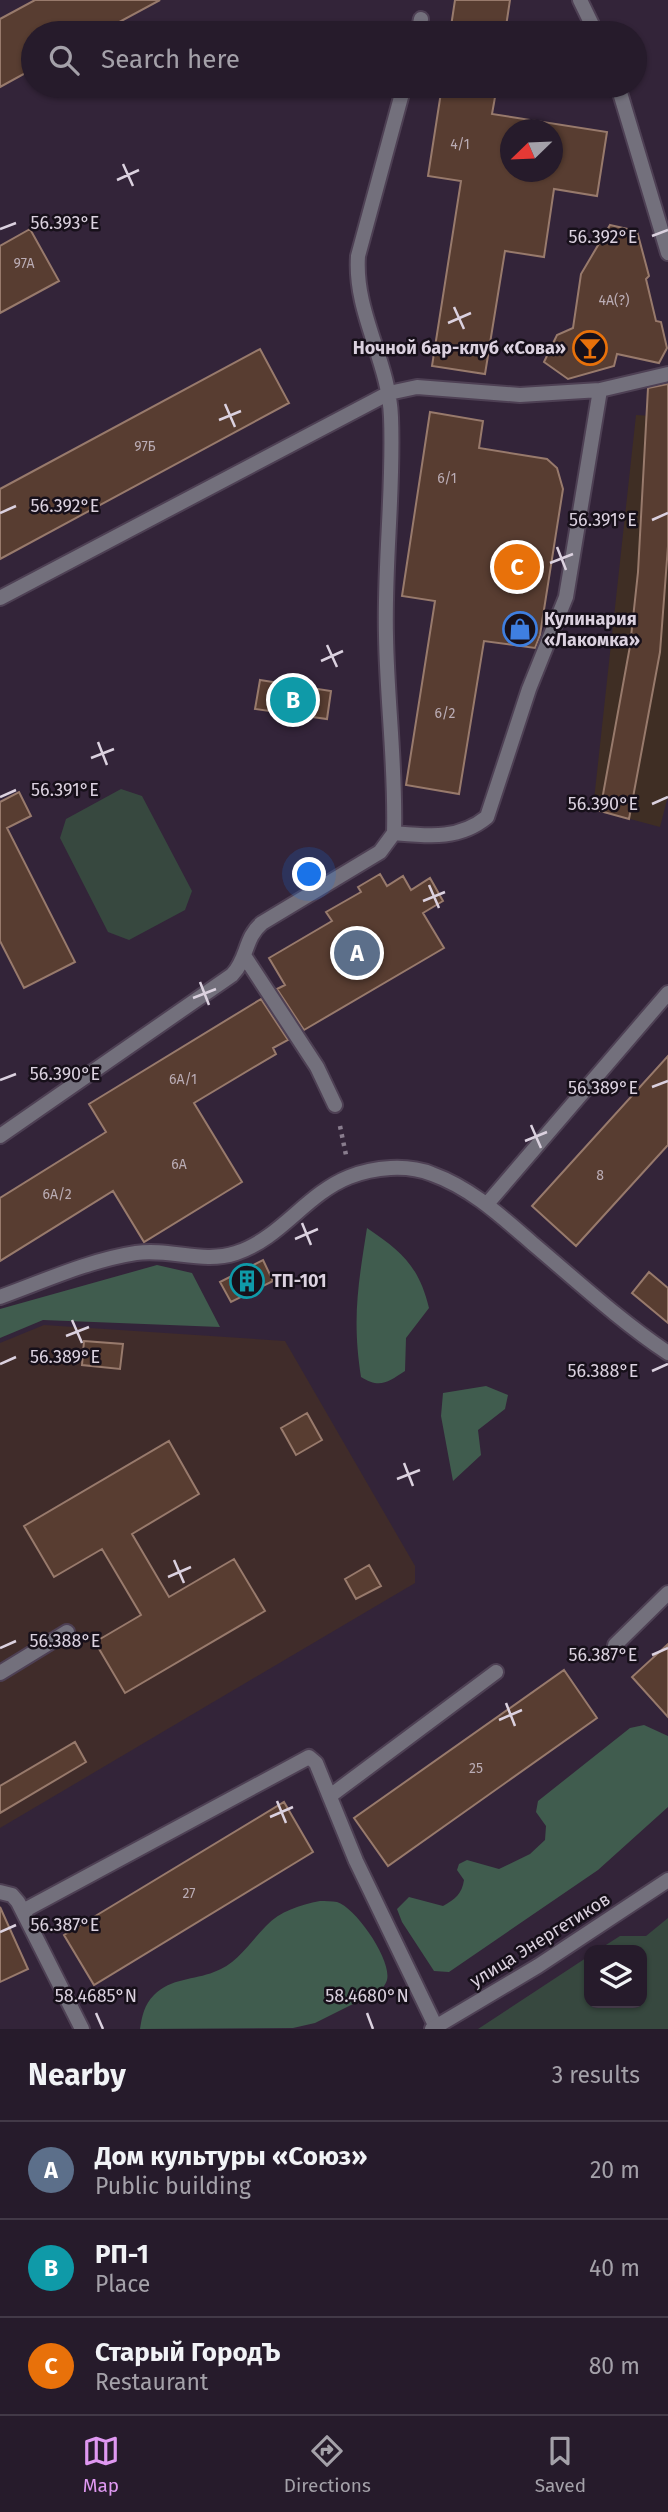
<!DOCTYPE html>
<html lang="en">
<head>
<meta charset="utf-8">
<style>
  :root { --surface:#261b2b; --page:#2e2433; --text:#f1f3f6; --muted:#a4a1a9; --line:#423947; --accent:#df98f1 }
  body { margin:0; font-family:"Fira Sans",sans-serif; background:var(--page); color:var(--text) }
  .controls { position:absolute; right:21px; bottom:21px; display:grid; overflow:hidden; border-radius:14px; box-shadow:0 2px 5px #0004 }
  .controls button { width:63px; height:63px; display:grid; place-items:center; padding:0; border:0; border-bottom:2px solid var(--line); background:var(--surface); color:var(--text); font:35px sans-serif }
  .compass { position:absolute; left:500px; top:119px; width:63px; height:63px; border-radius:50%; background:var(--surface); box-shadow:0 2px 5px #0004; rotate:247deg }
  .you { position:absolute; left:310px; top:875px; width:24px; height:24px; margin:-18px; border:5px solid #fff; border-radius:50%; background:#1a73e8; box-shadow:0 0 0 10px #1a73e833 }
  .badge { display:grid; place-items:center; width:46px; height:46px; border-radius:50%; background:var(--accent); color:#fff; font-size:23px; font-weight:700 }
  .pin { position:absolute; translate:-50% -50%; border:4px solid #fff; box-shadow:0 2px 7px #0006 }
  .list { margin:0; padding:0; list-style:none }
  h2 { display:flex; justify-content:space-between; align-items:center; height:91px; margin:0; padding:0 28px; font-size:30px }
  h2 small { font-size:23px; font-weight:400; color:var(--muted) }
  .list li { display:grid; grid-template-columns:46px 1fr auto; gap:21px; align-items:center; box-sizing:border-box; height:98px; padding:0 28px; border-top:2px solid var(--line) }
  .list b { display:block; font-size:26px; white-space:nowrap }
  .list p { margin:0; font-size:23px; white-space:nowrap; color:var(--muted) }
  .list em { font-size:23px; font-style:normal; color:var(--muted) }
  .icon { flex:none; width:38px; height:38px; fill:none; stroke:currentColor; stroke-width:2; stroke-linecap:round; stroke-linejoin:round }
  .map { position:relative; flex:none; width:668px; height:2029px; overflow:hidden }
  .search { position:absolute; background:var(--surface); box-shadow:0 2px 5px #0004; left:21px; right:21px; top:21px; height:77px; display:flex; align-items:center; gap:18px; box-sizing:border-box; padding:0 24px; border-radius:38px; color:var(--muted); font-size:26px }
  .sheet { height:385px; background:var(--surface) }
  nav { display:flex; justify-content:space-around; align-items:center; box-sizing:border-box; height:98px; border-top:2px solid var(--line); background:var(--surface); font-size:19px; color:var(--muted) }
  nav a { display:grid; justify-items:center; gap:4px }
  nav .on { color:var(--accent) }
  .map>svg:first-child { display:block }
  .industrial { fill:#3f2e24 }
  .education { fill:#402c2a }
  .green { fill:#37483f }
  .forest { fill:#405c4e }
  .building { fill:#583d31; stroke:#987a6c; stroke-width:2; fill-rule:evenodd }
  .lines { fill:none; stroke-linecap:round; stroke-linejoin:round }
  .lane-casing { stroke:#4e4054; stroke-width:18 }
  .street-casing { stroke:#4e4054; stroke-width:18 }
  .path { stroke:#897d8e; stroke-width:4.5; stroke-dasharray:3.5 5; stroke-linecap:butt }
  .lane { stroke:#73707c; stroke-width:14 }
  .street { stroke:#73707c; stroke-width:14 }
  .ticks { fill:none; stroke:#dbd1df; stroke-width:2.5 }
  .labels { text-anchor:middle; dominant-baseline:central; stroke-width:5; stroke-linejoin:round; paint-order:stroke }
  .number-label { font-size:14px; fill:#baacb4 }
  .poi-label { font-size:18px; font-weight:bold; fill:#dbd1df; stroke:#17101a; text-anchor:start }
  .street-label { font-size:18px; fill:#dbd1df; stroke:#17101a }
  .ticks-label { font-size:18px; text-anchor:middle; fill:#dbd1df; stroke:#17101a; stroke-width:5; stroke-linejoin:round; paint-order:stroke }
</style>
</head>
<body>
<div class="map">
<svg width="668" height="2029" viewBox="0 0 668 2029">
  <rect width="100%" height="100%" fill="#332439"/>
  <path class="industrial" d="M636,415L668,417V796L660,827L593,809Z"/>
  <path class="education" d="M44,1325L285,1341L415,1566V1583L0,1828V1343Z"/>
  <path class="green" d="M121,789L142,796L192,891L185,910L129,940L108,932L60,838L66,819Z
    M668,1918V2029H478L589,1956V2003H642V1950H598L620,1936H646Z"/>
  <path class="forest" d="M367,1228C401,1251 419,1266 429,1308L406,1338L405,1371C388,1382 380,1389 361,1377C352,1319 358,1285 367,1228Z
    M157,1265L192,1273L220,1327L43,1320L0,1338V1309Z
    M486,1386L508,1395L505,1409L478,1430L481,1455L453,1481L441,1416L443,1393Z
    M644,1725L668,1736V1807L598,1870L449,1972L434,1971L402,1922L397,1909L409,1897L443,1906C455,1899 462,1894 464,1880L457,1870L459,1864L467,1860L499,1869L530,1854L545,1840L546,1826L536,1812L538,1801L630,1728Z
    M320,1901C325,1901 332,1901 337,1902C356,1908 392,1960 387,1980C386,1984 383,1987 381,1990L315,2023L293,2028L140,2029C142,2016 144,2005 154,1995C171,1978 194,1980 214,1972C237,1964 250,1942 266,1926C280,1911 300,1905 320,1901Z"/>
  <path class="building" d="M35,0H160L99,33H33V69L0,87V19Z
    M455,0H510L505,33H450Z
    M442,86H497L492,114L607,132L597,196L554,189L544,257L505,251L485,374L432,366L461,181L428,176ZM510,130H552V172H510Z
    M610,225L637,231L649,276L646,279L656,321L661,322L667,348L659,363L617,354L614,366L568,379L544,362L557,335L573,328L581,274Z
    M30,229L59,281L0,313V246Z
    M260,349L289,403L0,559V489Z
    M668,384V546L660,652L629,819L600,811L630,646L638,572L648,388Z
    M430,412L483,421L479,448L547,459L557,468L563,489L540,635L535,648L484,641L459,794L406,785L435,601L402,596Z
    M260,680L331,691L327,719L255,709Z
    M19,792L31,816L7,828L75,962L24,988L0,941V802Z
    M380,874L387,886L403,876L411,890L430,878L443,901L423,913L444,948L304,1030L277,989L285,985L269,958L332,921L326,912L361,892L358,887Z
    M261,999L288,1040L273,1048L276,1054L194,1103L242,1182L144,1242L113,1191L0,1261V1198L106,1132L89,1104Z
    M668,1056V1145L576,1246L532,1206Z
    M263,1260L273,1281L231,1302L220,1282Z
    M649,1272L668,1288V1323L632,1293Z
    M84,1341L123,1344L120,1369L82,1365Z
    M307,1413L322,1440L296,1455L281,1428Z
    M169,1441L199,1494L132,1534L169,1597L234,1559L265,1611L125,1693L95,1642L141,1615L102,1549L54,1577L24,1526Z
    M369,1565L381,1586L356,1599L345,1579Z
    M668,1644V1717L632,1677Z
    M564,1670L597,1718L388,1866L354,1818Z
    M75,1742L86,1762L0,1813V1786Z
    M284,1802L313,1852L94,1985L64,1935Z
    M0,1907L28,1969L0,1982Z"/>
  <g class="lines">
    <g class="lane-casing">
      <path id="lane" d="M418,33L421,19
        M0,598L389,393L417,387L520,395L600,390
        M394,833C396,767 387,702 386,636C384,563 394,490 391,417C389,361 354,313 358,256L404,86
        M245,957L317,1067L335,1105
        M0,1136L232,975C248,959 244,938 262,923L380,852L394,833C428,836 459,840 487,817L529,689L566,597L600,390L668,374
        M487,1204L668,993
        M0,1297C44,1281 90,1260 136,1253C170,1248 203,1264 236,1253C280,1239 306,1194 349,1177C374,1167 407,1164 432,1174C471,1188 501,1216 532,1243C576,1280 620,1321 668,1353
        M615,1645L668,1593
        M0,1673L67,1632
        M330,1796L496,1672
        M0,1892L12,1895L18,1902L82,2029
        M23,1911L309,1757L316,1763L356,1861L436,2027"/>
    </g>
    <g class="street-casing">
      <path id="street" d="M580,0L596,33
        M618,86L668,253
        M432,2029L538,1966L668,1880"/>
    </g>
    <path class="path" d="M340,1126L346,1155"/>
    <use href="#lane" class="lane"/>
    <use href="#street" class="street"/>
  </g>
  <path class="ticks" d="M123,164L133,186M117,180L139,170M0,229L16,223M652,236L668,230M454,307L464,329M448,323L471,313M225,404L235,427M219,420L241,411M0,513L16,506M652,520L668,513M557,547L566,570M550,563L573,554M327,645L337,667M321,661L343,651M98,742L107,765M91,758L114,749M0,797L16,790M652,804L668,797M429,885L439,908M423,901L445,892M200,982L209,1005M193,998L216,989M0,1080L16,1074M652,1087L668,1081M531,1125L541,1148M525,1141L547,1132M302,1223L311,1245M295,1239L318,1229M72,1320L82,1343M66,1336L89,1327M0,1364L16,1357M652,1371L668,1364M404,1463L413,1486M397,1479L420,1470M174,1560L184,1583M168,1577L191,1567M0,1648L16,1641M652,1655L668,1648M506,1703L515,1726M499,1720L522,1710M277,1801L286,1823M270,1817L293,1807M0,1932L16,1925M96,2013L103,2029M367,2013L373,2029"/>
  <defs>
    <g id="bar-ring" transform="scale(1.75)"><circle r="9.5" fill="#17101a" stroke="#e8710a" stroke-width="1.5"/><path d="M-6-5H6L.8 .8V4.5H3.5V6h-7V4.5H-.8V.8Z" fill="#e8710a"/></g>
    <g id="shop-ring" transform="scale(1.75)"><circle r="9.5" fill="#17101a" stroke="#3f7fe0" stroke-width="1.5"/><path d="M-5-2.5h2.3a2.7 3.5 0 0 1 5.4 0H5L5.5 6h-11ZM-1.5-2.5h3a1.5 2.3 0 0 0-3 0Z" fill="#3f7fe0"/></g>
    <g id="building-ring" transform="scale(1.75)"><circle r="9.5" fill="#17101a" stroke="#0f9aa8" stroke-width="1.5"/><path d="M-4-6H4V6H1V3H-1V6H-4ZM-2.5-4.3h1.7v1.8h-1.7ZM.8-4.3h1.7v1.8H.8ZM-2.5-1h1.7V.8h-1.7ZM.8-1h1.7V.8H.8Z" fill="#0f9aa8"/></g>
  </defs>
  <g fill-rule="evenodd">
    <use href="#bar-ring" x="590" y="348"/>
    <use href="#shop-ring" x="520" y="629"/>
    <use href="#building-ring" x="247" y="1281"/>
  </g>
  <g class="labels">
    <g class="number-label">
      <text x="460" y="144">4/1</text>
      <text x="24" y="263">97А</text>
      <text x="614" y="300">4А(?)</text>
      <text x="145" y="446">97Б</text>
      <text x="447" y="478">6/1</text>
      <text x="445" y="713">6/2</text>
      <text x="183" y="1079">6А/1</text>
      <text x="179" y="1164">6А</text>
      <text x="600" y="1175">8</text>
      <text x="57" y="1194">6А/2</text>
      <text x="476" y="1768">25</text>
      <text x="189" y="1893">27</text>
    </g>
    <g class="poi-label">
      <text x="566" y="348" text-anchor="end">Ночной бар-клуб «Сова»</text>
      <text x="544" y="619">Кулинария<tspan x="544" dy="21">«Лакомка»</tspan></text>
      <text x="272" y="1281">ТП-101</text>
    </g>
    <g class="street-label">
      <text transform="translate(540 1940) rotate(-32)">улица Энергетиков</text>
    </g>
  </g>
  <g class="ticks-label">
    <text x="65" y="229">56.393°E</text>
    <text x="603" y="243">56.392°E</text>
    <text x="65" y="512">56.392°E</text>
    <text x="603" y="526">56.391°E</text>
    <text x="65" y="796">56.391°E</text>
    <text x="603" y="810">56.390°E</text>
    <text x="65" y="1080">56.390°E</text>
    <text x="603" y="1094">56.389°E</text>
    <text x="65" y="1363">56.389°E</text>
    <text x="603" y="1377">56.388°E</text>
    <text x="65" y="1647">56.388°E</text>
    <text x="603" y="1661">56.387°E</text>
    <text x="65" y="1931">56.387°E</text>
    <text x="96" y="2002">58.4685°N</text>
    <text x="367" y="2002">58.4680°N</text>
  </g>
</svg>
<div class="controls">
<button><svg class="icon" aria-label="layers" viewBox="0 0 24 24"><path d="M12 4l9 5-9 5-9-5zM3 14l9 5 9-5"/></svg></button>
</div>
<svg class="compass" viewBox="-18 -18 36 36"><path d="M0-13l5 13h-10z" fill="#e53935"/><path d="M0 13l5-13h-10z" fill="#a4a1a9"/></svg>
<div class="you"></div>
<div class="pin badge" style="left:357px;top:953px;background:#5c6f8a">A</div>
<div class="pin badge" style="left:293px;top:700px;background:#0f9aa8">B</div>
<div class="pin badge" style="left:517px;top:567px;background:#e8710a">C</div>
<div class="search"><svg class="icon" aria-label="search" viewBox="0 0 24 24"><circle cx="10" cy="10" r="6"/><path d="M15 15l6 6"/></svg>Search here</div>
</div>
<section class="sheet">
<h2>Nearby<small>3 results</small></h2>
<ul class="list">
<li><span class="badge" style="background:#5c6f8a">A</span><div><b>Дом культуры «Союз»</b><p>Public building</p></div><em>20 m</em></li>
<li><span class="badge" style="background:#0f9aa8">B</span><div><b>РП-1</b><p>Place</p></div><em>40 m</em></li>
<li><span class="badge" style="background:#e8710a">C</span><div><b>Старый ГородЪ</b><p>Restaurant</p></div><em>80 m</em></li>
</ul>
</section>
<nav>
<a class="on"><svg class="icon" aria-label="map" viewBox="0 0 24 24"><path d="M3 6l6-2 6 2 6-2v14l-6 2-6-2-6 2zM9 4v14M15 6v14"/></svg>Map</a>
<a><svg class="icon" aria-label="directions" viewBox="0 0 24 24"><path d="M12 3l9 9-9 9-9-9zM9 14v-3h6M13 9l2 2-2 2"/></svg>Directions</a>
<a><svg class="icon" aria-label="saved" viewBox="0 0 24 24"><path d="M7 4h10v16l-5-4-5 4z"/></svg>Saved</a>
</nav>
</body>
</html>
